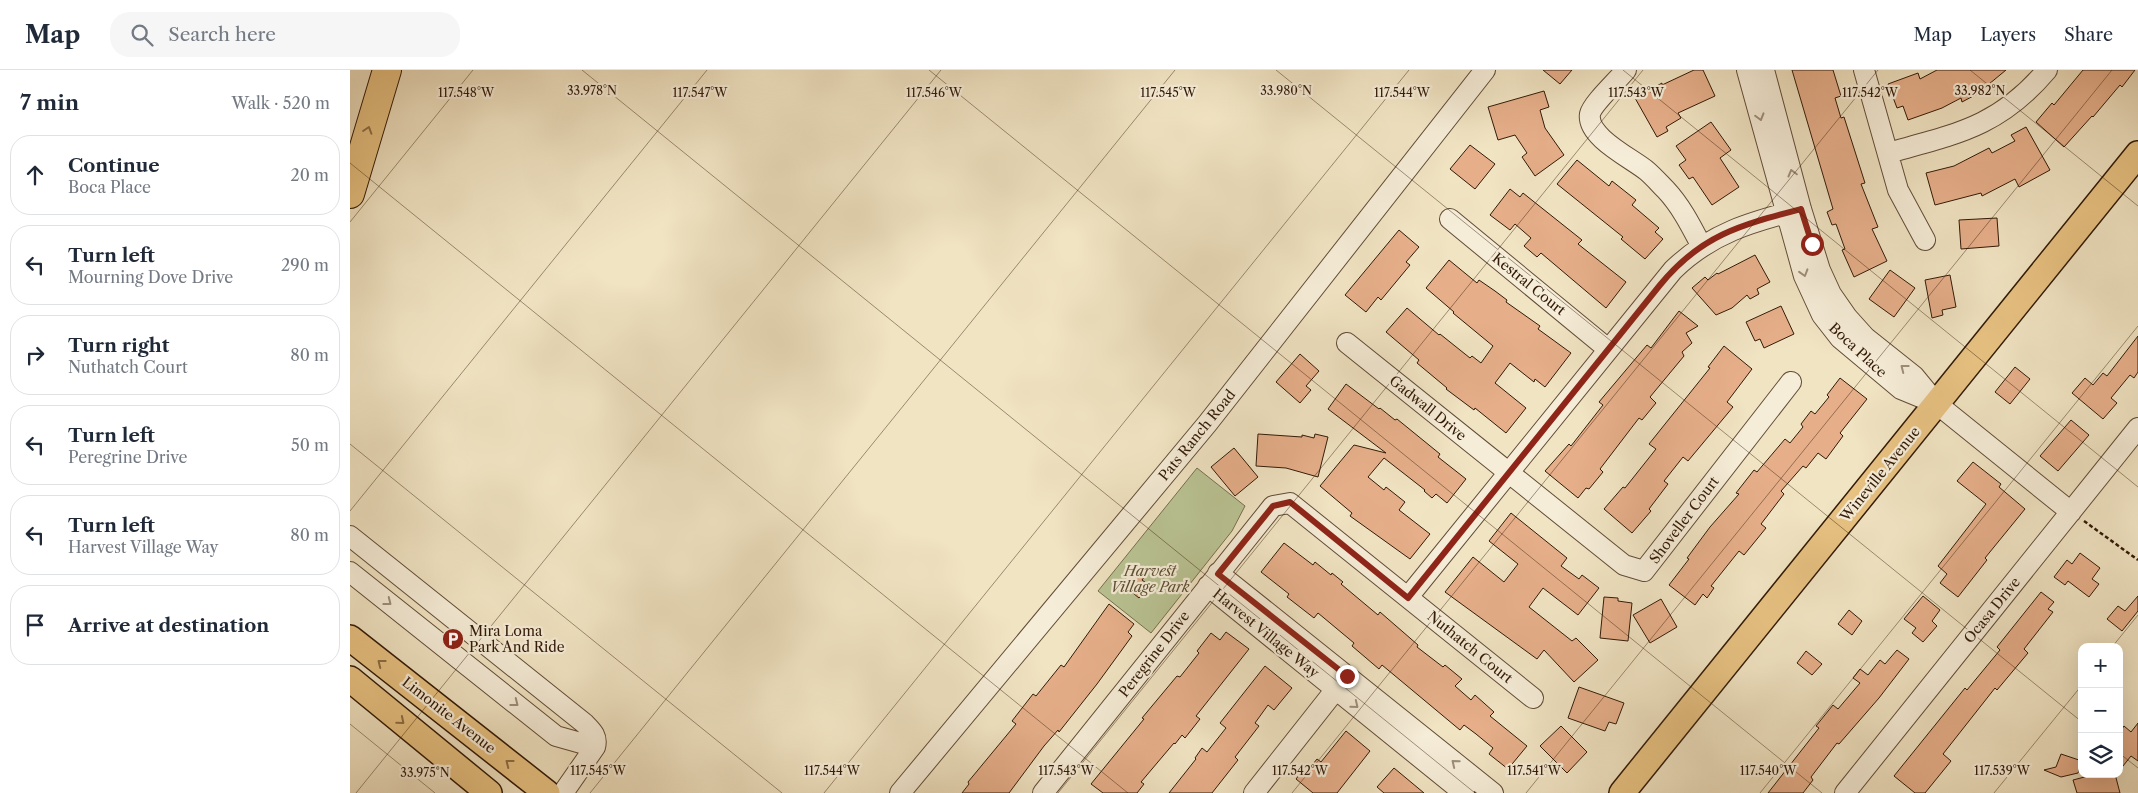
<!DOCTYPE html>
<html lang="en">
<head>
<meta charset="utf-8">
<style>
  :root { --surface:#fff; --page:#f6f6f7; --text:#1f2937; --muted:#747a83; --line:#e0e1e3 }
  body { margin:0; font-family:"Libre Caslon Text",serif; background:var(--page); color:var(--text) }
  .controls { position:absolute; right:15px; bottom:15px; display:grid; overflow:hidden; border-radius:10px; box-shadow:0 5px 20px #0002 }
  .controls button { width:45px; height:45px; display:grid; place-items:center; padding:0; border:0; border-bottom:1px solid var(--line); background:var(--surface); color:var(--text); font:25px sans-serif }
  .stop { position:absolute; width:15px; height:15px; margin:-11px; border:4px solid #8f2418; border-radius:50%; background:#fff }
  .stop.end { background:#8f2418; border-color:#fff; box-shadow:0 1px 5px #0008 }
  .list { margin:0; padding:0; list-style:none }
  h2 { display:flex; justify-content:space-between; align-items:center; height:65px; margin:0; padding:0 20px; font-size:21px }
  h2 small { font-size:16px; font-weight:400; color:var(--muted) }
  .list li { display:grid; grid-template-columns:32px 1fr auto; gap:15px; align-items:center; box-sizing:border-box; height:80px; margin:0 10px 10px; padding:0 10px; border:1px solid var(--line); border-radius:20px }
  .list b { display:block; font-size:19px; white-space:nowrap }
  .list p { margin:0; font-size:16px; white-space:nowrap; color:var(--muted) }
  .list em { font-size:16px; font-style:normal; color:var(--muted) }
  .icon { flex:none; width:28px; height:28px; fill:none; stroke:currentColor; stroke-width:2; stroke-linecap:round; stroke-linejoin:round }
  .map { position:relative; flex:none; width:1788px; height:723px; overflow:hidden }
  header { display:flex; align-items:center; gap:30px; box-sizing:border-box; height:70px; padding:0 25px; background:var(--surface); border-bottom:1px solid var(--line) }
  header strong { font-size:24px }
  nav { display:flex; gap:28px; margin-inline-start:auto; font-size:18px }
  .search { width:350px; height:45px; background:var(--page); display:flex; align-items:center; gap:12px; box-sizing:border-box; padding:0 18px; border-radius:20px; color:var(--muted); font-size:19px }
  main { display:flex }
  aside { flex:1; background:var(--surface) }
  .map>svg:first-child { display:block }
  .green { fill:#bac494; stroke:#766f4e }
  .building { fill:#e6af8a; stroke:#321a08 }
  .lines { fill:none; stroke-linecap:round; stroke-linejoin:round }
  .minor-casing { stroke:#624c37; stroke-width:22 }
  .major-casing { stroke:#321a08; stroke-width:28 }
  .highway-casing { stroke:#321a08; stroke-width:30 }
  .path { stroke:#321a08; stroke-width:2.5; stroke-dasharray:4 2.5; stroke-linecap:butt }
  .minor { stroke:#f6edd8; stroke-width:20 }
  .major { stroke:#e8c282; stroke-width:25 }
  .highway { stroke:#e8c282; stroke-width:28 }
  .oneway { stroke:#9e8e7a }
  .oneway2 { stroke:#8d6e45 }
  .route { stroke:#8f2418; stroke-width:6 }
  .ticks { fill:none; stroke:#321a08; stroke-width:1; stroke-opacity:0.45 }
  .labels { text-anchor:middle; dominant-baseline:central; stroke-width:4.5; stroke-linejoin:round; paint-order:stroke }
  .street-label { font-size:14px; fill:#321a08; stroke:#f6edd8 }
  .park-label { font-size:14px; font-style:italic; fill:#5b4d32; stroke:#f6edd8 }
  .poi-label { font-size:14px; fill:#321a08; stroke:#f6edd8; text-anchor:start }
  .ticks-label { font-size:12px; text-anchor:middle; fill:#321a08; stroke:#f6edd8; stroke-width:4.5; stroke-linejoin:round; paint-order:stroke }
</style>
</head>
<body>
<header>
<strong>Map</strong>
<div class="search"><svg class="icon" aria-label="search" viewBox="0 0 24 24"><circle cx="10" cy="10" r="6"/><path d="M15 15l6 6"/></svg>Search here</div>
<nav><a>Map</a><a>Layers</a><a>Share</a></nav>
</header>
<main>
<aside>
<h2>7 min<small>Walk · 520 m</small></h2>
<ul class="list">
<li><svg class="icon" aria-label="ahead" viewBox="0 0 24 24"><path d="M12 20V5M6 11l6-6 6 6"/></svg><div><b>Continue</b><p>Boca Place</p></div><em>20 m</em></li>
<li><svg class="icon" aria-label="left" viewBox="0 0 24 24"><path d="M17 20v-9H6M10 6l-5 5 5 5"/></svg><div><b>Turn left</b><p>Mourning Dove Drive</p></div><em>290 m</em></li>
<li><svg class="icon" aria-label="right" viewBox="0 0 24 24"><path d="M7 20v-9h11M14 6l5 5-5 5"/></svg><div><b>Turn right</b><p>Nuthatch Court</p></div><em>80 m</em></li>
<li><svg class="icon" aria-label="left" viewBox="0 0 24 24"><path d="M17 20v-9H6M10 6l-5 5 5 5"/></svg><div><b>Turn left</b><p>Peregrine Drive</p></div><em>50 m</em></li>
<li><svg class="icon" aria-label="left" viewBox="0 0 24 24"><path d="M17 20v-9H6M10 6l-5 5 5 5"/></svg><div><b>Turn left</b><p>Harvest Village Way</p></div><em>80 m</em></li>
<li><svg class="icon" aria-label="arrive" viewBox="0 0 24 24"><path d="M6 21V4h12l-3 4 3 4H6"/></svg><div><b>Arrive at destination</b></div></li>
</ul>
</aside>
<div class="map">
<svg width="1788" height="723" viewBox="0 0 1788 723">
  <rect width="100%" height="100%" fill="#f1e4c3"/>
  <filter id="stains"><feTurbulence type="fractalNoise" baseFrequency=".004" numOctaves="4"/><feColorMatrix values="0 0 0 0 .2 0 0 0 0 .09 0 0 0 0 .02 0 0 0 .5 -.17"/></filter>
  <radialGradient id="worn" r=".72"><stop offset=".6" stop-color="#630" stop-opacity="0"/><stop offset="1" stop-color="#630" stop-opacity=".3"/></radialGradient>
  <path class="green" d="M847,398L895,436L882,461L801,563L748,521Z"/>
  <path class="building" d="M1193,0H1222L1210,14Z
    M1344,0H1353L1365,26L1328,43L1331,48L1316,57L1318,61L1307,67L1285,28L1312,13V15Z
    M1442,0H1483L1491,26L1485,28L1491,48L1494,47L1515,113L1511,114L1528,157L1522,159L1537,191L1504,207L1492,180L1495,179L1486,154L1482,155L1477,142L1483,139Z
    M1587,0H1656L1627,24L1612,32L1611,28L1592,38L1558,50L1553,36L1547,38L1538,14L1568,3L1570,9Z
    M1733,0H1785L1772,17L1770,15L1743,47L1742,46L1714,77L1686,52L1702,33L1704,35Z
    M1194,21L1199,37L1190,40L1195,58L1214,85L1185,106L1172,87L1177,83L1165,65L1148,70L1138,37Z
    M1361,52L1381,80L1370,88L1389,117L1362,135L1343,107L1339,109L1329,95L1336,90L1326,76Z
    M1676,57L1700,100L1669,117L1665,109L1632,126L1631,123L1585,135L1576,103L1604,96L1639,78L1642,83L1665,71L1661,65Z
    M1120,75L1145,94L1125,119L1100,99Z
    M1227,90L1259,116L1262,111L1286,130L1282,135L1309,158L1305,162L1313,169L1295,189L1271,169L1273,167L1207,114Z
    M1160,119L1170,127L1173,123L1183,131L1232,170L1228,174L1276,212L1256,238L1191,183L1187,187L1174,176L1181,168L1165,154L1160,160L1140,145Z
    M1647,148L1649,176L1611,179L1609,150Z
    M1049,160L1069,177L1056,192L1060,195L1031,230L1028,227L1016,242L995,225Z
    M1405,185L1420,212L1407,219L1409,224L1400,229L1397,225L1382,238L1366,245L1342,218L1355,207L1358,210L1367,203L1368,204Z
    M1099,190L1127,213L1129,210L1145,221L1157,230L1156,232L1190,256L1188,259L1221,283L1195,317L1185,309L1184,312L1160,293L1145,313L1176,338L1156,363L1125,338L1124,340L1096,319L1097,318L1067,293L1069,290L1036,262L1057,238L1089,265L1090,264L1120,288L1122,286L1131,293L1143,276L1103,243L1104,242L1076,218Z
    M1540,200L1565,218L1544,247L1519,229Z
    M1600,205L1606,237L1592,240L1593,245L1582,248L1575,210Z
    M1431,236L1444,264L1414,278L1410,269L1405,271L1396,252Z
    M1329,241L1348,256L1336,263L1342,273L1332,282L1334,286L1300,327L1306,333L1292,350L1289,348L1250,399L1253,402L1239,419L1236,418L1228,428L1195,401L1219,374L1221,376L1253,335L1249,332L1297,275L1301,278Z
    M1788,266V302L1784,308L1780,305L1761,328L1767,333L1753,349L1722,323L1735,308L1743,315L1753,303L1757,306Z
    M1374,276L1402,299L1377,332L1383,337L1338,391L1333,387L1314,411L1318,414L1299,439L1301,441L1282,463L1254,439L1273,417L1275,418L1306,379L1299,374L1360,298L1358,297Z
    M950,284L969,301L956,316L961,320L950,333L926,312Z
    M1665,297L1680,309L1660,334L1645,322Z
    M1490,308L1517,329L1490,363L1493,366L1476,389L1468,383L1456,398L1453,396L1431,421L1434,424L1411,454L1416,458L1394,485L1389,481L1361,516L1364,518L1357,528L1353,524L1345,535L1319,515L1339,489L1337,488L1360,457L1389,424L1386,423L1404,400L1407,402L1435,369L1440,373L1453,357L1451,354L1461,341L1465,344L1479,327L1477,325Z
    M996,314L1029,339L1030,338L1045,350L1047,349L1090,384L1088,387L1116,409L1097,433L1086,424L1082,428L1074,421L1075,420L1034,388L1018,407L1034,420L1036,417L1055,432L1049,440L1080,464L1060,489L1000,446L1002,443L970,416L1004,375L1036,383L978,339Z
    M1721,350L1739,365L1708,401L1690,386Z
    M908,364L952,367V365L964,368L965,364L978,367L968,407L936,398L906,396Z
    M884,378L908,407L885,426L861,397Z
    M1623,392L1651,414L1649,417L1675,439L1635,488L1637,490L1608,527L1590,513L1597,504L1588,496L1636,434L1607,411Z
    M1161,443L1217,488L1211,496L1229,509L1232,505L1249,518L1228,545L1193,518L1179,537L1222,571L1226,568L1248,590L1224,612L1194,580L1187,589L1095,522L1123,487L1154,512L1168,494L1139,471Z
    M934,473L963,495L965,492L981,505L982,503L993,512L991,514L1028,545L1030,542L1068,575L1067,577L1093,597L1095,595L1112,609L1105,616L1121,630L1125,625L1144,642L1140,646L1177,676L1158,699L1139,684L1143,678L1126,664L1114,655L1110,660L1032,595L1029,599L1002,576L1004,573L968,543L964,548L937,527L939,524L911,502Z
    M1730,483L1750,498L1742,509L1749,514L1739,527L1718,511L1715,515L1704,507L1717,490L1722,494Z
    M786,498L796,505L792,510L799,515L789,528L773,515Z
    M1691,522L1704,532L1698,539L1703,542L1674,579L1678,583L1647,620L1645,618L1593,684L1601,691L1575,723H1565L1544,706L1615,618L1617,620L1650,580L1647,577Z
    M1573,526L1590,540L1582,551L1587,556L1573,572L1562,563L1566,558L1554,549Z
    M1788,526V541L1772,561L1757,549L1768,536L1775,541Z
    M1254,527L1268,528V531L1282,533L1278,571L1250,568Z
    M1311,529L1327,557L1300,573L1283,545Z
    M759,534L784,554L778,562L782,566L747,614L709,662L708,660L694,676L659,723H612L619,714L618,712L666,654L662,651L683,624L686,626L711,595L714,597Z
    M1499,540L1512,551L1502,565L1488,554Z
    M876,562L899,579L846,646L850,649L835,668L832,665L825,674L824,673L791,712L794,714L787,723H753L741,714L794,649L792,648L827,606L830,607L849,583L847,581L861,563L870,570Z
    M1547,580L1559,589L1529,628L1489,674L1487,673L1461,707L1463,710L1453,723H1418L1469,658L1466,656L1483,635L1488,639L1510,613L1503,608L1510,599L1518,605L1530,590L1535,594Z
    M1456,581L1472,594L1462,605L1447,593Z
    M915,596L942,618L924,640L918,635L905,653L909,656L885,687L888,690L862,723H819L846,689L845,688L852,678L857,682L876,658L870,653Z
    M1229,617L1274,633L1266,654L1259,652L1255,661L1218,648Z
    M1788,653V691L1781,686L1769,701V663L1774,656L1781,662Z
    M1211,656L1237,682L1217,703L1190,676Z
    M996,661L1020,681L987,723H963L946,709L956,696L959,699L967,689L971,692Z
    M1711,684L1732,691L1728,703L1711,707L1694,700L1706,697Z
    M1044,698L1074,723H1034L1027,717Z
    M1746,704H1765L1770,723H1727L1723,710Z"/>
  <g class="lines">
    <g class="minor-casing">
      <path id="minor" d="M1276,0C1268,10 1242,34 1240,44C1236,67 1283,89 1297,101C1304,107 1310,114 1316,120C1331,136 1341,156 1351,175
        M1397,0L1454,206L1472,245L1490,268L1551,319L1585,333
        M1414,0L1451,139L1470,200L1481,224L1497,247L1515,267L1564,306L1587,334L1721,442
        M1514,0L1548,120L1575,170
        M1538,83C1606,64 1649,57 1697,0
        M1100,149L1258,279
        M997,273L1274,495L1294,501L1441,312
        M0,466L234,653C242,661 248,666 245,677L213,723
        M0,502L206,666L245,677
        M868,503L1143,723
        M858,516L1114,723
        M1058,527L1323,200C1361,163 1401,152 1451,139
        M550,723L857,354L1135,0
        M693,723L923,436L940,433L1183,628
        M904,723L994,609
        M1495,723L1788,358"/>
    </g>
    <g class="major-casing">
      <path id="major" d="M0,568L197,723
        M0,609L139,723
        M1272,723L1788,84"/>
    </g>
    <g class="highway-casing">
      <path id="highway" d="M0,124L37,0"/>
    </g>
    <path class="path" d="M1734,451L1788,490"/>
    <use href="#minor" class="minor"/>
    <use href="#major" class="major"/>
    <use href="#highway" class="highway"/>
  </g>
  <defs><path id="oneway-chevron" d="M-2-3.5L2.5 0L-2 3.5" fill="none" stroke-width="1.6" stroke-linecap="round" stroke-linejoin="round" transform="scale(1.25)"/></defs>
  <g class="oneway">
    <use href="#oneway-chevron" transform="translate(1410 47) rotate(74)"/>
    <use href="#oneway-chevron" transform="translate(1442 103) rotate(-105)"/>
    <use href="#oneway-chevron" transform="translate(1454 203) rotate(73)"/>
    <use href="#oneway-chevron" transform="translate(1554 298) rotate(-142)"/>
    <use href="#oneway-chevron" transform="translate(38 532) rotate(38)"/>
    <use href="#oneway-chevron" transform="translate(165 633) rotate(38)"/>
    <use href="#oneway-chevron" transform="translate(1005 635) rotate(39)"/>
    <use href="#oneway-chevron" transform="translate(1105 693) rotate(-141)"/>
  </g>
  <g class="oneway2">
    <use href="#oneway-chevron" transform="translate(18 60) rotate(-72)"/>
    <use href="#oneway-chevron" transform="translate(31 593) rotate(-142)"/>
    <use href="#oneway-chevron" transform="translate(51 651) rotate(40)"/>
    <use href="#oneway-chevron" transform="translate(159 693) rotate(-142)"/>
  </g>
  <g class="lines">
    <path class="route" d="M997,606L868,504L923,436L940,432L1058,528L1310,215C1351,165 1390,155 1451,139L1462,174"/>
  </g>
  <path class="ticks" d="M232,0L1125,723M579,0L1472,723M926,0L1732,652M1273,0L1788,417M1620,0L1788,136M0,93L778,723M0,152L123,0M0,374L432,723M0,441L357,0M1762,577L1788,545M0,654L85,723M1769,683L1788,698M6,723L591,0M240,723L825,0M474,723L1059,0M708,723L1293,0M942,723L1528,0M1176,723L1762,0M1410,723L1788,256M1644,723L1732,615"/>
  <defs>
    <g id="parking-disc" transform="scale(1.125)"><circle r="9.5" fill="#8f2418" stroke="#f6edd8"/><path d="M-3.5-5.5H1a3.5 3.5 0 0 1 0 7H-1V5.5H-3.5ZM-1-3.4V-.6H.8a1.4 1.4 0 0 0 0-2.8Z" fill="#fff"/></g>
  </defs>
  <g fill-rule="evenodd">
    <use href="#parking-disc" x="103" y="569"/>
  </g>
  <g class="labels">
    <g class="street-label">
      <text transform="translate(1179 214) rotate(39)">Kestral Court</text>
      <text transform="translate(1508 280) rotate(43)">Boca Place</text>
      <text transform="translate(1078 338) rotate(39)">Gadwall Drive</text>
      <text transform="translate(847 365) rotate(-51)">Pats Ranch Road</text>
      <text transform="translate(1530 404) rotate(-51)">Wineville Avenue</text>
      <text transform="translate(1334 450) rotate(-53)">Shoveller Court</text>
      <text transform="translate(1642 540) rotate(-51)">Ocasa Drive</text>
      <text transform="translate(916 563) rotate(39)">Harvest Village Way</text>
      <text transform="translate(1120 577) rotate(39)">Nuthatch Court</text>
      <text transform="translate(804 584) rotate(-52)">Peregrine Drive</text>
      <text transform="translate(99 645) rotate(38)">Limonite Avenue</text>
    </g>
    <g class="park-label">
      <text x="800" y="501">Harvest<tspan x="800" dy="16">Village Park</tspan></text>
    </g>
    <g class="poi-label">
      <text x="119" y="561">Mira Loma<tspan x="119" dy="16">Park And Ride</tspan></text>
    </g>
  </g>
  <g class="ticks-label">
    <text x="242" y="25">33.978°N</text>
    <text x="936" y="25">33.980°N</text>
    <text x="1630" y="25">33.982°N</text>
    <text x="116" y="27">117.548°W</text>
    <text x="350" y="27">117.547°W</text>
    <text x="584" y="27">117.546°W</text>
    <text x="818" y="27">117.545°W</text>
    <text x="1052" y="27">117.544°W</text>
    <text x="1286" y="27">117.543°W</text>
    <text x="1520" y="27">117.542°W</text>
    <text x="248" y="705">117.545°W</text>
    <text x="482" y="705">117.544°W</text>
    <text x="716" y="705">117.543°W</text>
    <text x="950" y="705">117.542°W</text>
    <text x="1184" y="705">117.541°W</text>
    <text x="1418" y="705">117.540°W</text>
    <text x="1652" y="705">117.539°W</text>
    <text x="75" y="707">33.975°N</text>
  </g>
  <rect width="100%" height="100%" filter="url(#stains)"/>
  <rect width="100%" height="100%" fill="url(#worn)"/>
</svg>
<div class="controls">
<button>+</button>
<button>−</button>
<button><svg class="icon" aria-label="layers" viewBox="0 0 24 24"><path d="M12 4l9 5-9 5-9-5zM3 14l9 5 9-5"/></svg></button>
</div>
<div class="stop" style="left:1462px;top:174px"></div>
<div class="stop end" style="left:997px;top:606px"></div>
</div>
</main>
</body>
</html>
